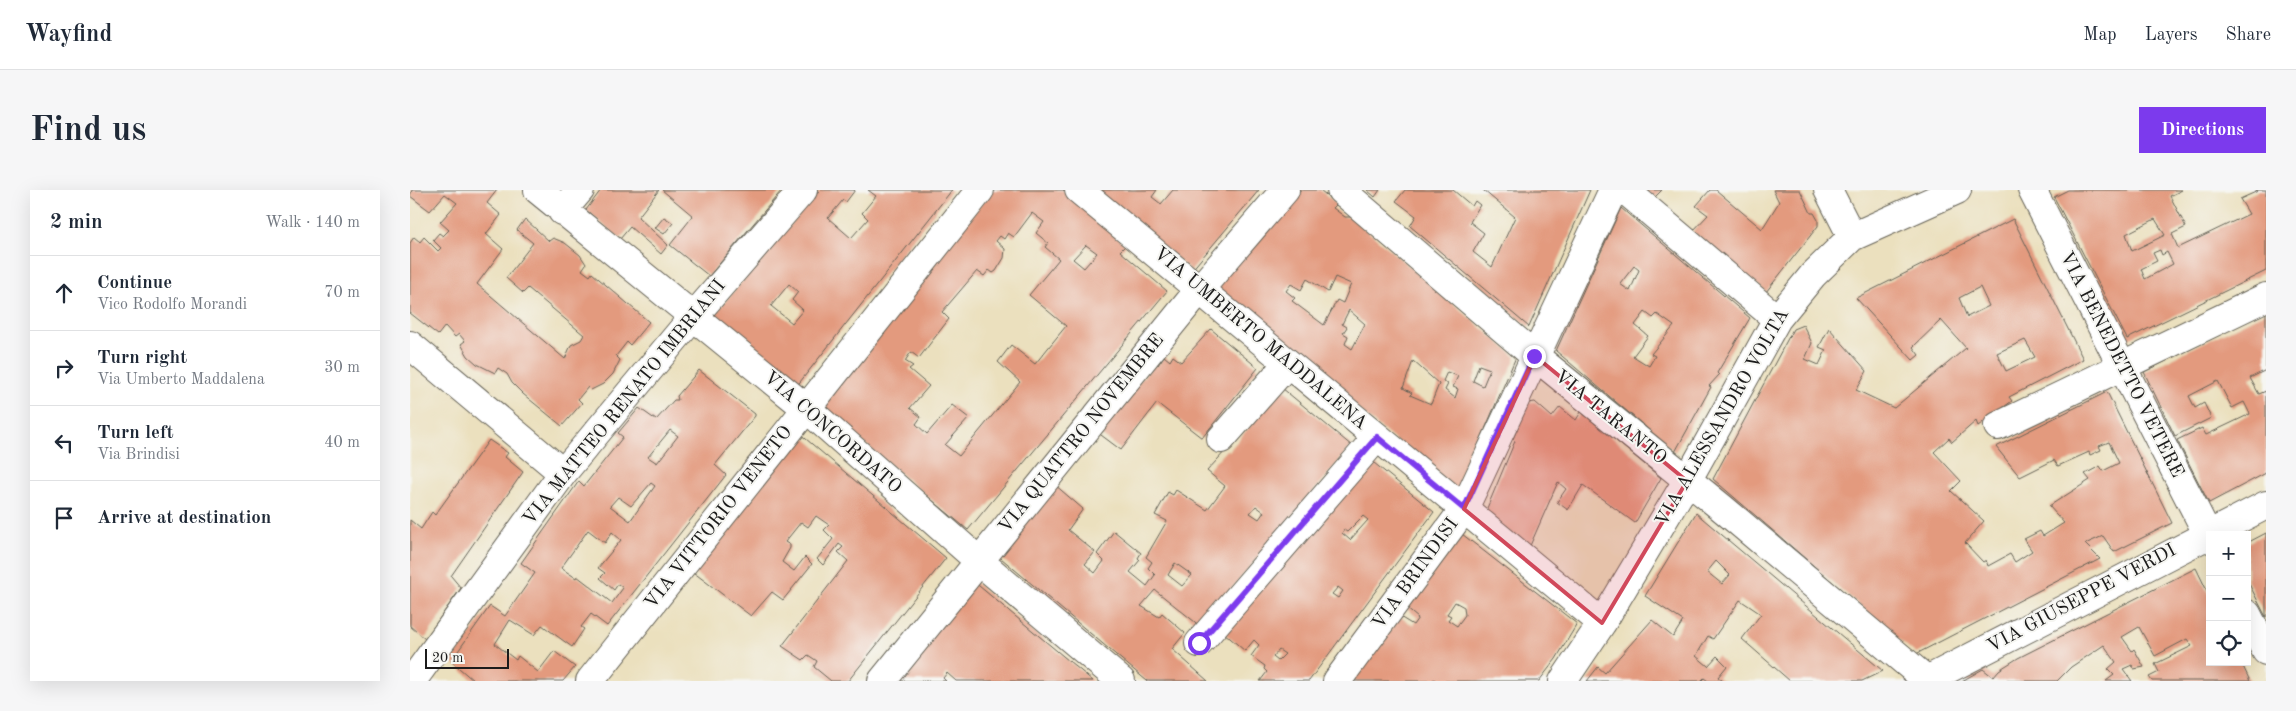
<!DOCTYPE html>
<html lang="en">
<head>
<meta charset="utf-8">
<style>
  :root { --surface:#fff; --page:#f6f6f7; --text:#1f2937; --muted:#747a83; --line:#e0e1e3; --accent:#7c3aed }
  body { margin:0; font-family:"Old Standard TT",serif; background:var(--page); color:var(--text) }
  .controls { position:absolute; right:15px; bottom:15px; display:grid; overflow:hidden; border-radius:0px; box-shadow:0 5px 20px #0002 }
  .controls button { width:45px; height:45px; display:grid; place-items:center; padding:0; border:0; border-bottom:1px solid var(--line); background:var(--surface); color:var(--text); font:25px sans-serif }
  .scale { position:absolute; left:15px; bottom:12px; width:84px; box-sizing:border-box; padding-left:5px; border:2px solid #1c1c1c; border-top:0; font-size:14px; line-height:18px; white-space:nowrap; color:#1c1c1c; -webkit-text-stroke:4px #f6f6f2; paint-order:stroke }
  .stop { position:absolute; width:15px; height:15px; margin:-11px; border:4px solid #7c3aed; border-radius:50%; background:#fff }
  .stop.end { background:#7c3aed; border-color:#fff; box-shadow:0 1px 5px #0008 }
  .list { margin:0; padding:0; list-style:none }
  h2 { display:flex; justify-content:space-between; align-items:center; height:65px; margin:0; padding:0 20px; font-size:21px }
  h2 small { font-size:16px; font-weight:400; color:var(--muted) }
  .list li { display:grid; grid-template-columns:32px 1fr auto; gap:15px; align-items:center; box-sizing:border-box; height:75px; padding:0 20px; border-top:1px solid var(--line) }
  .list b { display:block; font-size:19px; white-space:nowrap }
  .list p { margin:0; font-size:16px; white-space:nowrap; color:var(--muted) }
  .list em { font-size:16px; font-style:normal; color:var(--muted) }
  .icon { flex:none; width:28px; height:28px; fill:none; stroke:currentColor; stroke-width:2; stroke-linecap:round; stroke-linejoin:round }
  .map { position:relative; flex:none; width:1856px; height:491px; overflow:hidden; border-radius:0px }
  header { display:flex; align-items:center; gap:30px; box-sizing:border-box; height:70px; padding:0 25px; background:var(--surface); border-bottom:1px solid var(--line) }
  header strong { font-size:24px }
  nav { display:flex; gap:28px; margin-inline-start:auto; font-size:18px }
  .intro { display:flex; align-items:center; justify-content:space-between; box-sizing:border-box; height:120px; padding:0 30px }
  h1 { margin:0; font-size:35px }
  .button { padding:12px 22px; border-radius:0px; background:var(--accent); color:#fff; font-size:18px; font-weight:700 }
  main { display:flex; gap:30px; padding:0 30px }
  aside { flex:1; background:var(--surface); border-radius:0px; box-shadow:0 5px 20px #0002 }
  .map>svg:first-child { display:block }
  .building { fill:#e39a7e; fill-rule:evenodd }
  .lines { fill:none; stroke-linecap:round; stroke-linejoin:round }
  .minor-casing { stroke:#646155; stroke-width:30 }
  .minor { stroke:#fff; stroke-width:28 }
  .route { stroke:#7c3aed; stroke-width:6 }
  .marked { fill:#d1495b; fill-opacity:0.2; stroke:#d1495b; stroke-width:4; stroke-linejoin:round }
  .labels { text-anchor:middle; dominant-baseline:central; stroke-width:4; stroke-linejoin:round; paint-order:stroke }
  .street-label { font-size:19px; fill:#1c1c1c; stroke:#f6f6f2 }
</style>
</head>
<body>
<header>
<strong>Wayfind</strong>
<nav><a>Map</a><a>Layers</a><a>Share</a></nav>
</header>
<div class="intro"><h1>Find us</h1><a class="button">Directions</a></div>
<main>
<aside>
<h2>2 min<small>Walk · 140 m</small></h2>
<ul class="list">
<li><svg class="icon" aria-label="ahead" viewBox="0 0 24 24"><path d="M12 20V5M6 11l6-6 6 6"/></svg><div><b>Continue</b><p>Vico Rodolfo Morandi</p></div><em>70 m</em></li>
<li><svg class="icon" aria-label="right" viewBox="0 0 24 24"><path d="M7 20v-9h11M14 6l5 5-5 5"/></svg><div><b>Turn right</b><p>Via Umberto Maddalena</p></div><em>30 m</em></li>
<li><svg class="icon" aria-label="left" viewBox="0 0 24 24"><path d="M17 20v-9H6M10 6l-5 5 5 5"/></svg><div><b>Turn left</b><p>Via Brindisi</p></div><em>40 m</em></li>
<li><svg class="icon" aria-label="arrive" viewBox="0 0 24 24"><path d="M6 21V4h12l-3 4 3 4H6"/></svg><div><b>Arrive at destination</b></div></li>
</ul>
</aside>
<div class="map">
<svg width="1856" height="491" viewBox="0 0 1856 491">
  <rect width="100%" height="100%" fill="#f6f6f2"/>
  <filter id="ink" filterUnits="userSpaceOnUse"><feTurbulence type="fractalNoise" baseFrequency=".02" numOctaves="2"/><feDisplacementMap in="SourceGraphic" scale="10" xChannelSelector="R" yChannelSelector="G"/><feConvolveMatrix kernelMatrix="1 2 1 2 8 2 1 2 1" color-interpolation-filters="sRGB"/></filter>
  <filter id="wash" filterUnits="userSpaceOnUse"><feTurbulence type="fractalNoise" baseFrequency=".0096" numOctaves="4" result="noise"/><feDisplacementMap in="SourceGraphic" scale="20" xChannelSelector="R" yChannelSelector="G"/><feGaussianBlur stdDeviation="1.12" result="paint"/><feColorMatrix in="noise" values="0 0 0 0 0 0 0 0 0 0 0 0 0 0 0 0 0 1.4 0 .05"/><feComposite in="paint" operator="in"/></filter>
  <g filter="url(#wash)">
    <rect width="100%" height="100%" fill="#ebe0be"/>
    <g id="blocks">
      <path class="building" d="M2,0H87L77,13L91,25L76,44L93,59L67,94L155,169L161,155L171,150L174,145L118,98L113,103L96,88L123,53L107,40L115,29L139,51L143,48L155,53L170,65L176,74L172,80L180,86L182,83L239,132L220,155L217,152L206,166L210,170L203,184L193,194L181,200L178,197L168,209L172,213L152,236L113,204L102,193L97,184L88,178L85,183L67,174L58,166L51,154L55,151L49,144L45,147L35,136L28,145L0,123V53L4,47L10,52L14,47L28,61L31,58L23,50L29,43L33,46L39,40L30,32L47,13L35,4L20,21L0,6Z
        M191,0H249L228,27L258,55L251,64L220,37L210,49L176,20Z
        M252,0H372L299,86L260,55L283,26Z
        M410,0H445L436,12L433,10L418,28L441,48L458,29L452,23L466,6L458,0H542L386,197L302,127ZM379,94L388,102L382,110L393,120L382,133L361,116Z
        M582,0H653L716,55L710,61L757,101L558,340L409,216ZM622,23L634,32L626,43L638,53L635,57L649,69L619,105L656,136L625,174L601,155L588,172L610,192L549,266L535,255L559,228L542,215L517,244L506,234L511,227L500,218L519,196L499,179L503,176L495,171L501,162L509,168L539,129L532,122L567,81L574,86L579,80L583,83L586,81L594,68L595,59L586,51L590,46L594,49L598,43L604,47ZM676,55L687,63L674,78L663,69Z
        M686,0H747L742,7L751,14L763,0H849L781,81Z
        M884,0H910L927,14L923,18L935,27H941L1106,167L1048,302L800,98ZM925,87L941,94L933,113L927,110L914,135L882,111L885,108L876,101L881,94L891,100L897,89L918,102ZM939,120L955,134L942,159L935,154L938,146L933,143L937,137L932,134ZM1003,171L1029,194L1021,214L1000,205L1002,203L993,198ZM1069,175L1080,179L1073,196L1063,191ZM1037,182L1048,186L1043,197L1048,199L1045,208L1035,200L1038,194L1033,191Z
        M957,0H970L965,7Z
        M995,0H1043L1062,16L1065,11L1070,15L1060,32L1074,43L1063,62L1082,77L1105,27L1073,0H1180L1119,137L1000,36L1006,26L986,11Z
        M1234,0H1252L1244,8Z
        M1300,0H1306L1352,39L1369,12L1363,0H1390L1401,23H1404L1408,30V36L1356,102L1282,42L1298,25L1286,16Z
        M1658,0H1772L1760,6L1776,37L1762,44L1768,58L1839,24L1830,9L1848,1L1846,0H1856V81L1717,149L1644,7ZM1745,29L1755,45L1722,61L1716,44ZM1750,60L1752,65L1757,62L1763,74L1735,89L1731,79L1747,71L1743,63Z
        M1211,18L1340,128L1307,183L1309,185L1299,196L1301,197L1265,262L1146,161ZM1224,76L1229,80L1220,101L1210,94ZM1235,122L1243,128L1247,124L1264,136L1241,164L1245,166L1239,176L1223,166L1238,146L1225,135Z
        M254,27L263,33L254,44L245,38Z
        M1603,29L1673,169L1599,207L1602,211L1568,236L1566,231L1542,252L1539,248L1524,262L1551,291L1541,301L1574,331L1555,353L1573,372L1576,370L1578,376L1600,364L1605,372L1622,361L1614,349L1630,341L1633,346L1654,333L1639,316L1680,290L1675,284L1690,276L1693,281L1709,273L1699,252L1689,256L1691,260L1680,265L1679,262L1648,276L1644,270L1610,287L1586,257L1697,202L1762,333L1704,362L1693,346L1675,354L1690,369L1506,464L1303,289L1383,139L1393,135L1402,153L1395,169L1409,175L1416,160L1409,157L1419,138L1457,181L1446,200L1484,218L1556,158L1531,130L1503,157L1509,165L1503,170L1446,108ZM1570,97L1579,116L1557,127L1549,108ZM1615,150L1625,167L1596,181L1587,163Z
        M1856,122V180L1840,188L1849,204L1856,201V283L1799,313L1767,250L1792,238L1796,245L1840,224L1834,212L1822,218L1808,191L1779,206L1785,218L1794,213L1801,228L1765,246L1734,182Z
        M801,139L848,178L792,248L747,213L711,260L687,242L746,172L748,175L754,166L760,171L763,166L771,172Z
        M289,180L345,224V226L305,275L316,285L197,436L181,424L171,437L174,439L162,457L132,435L124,445L100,430L85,454L106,470L108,466L128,482L144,461L165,477L153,491H64L41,471L80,416L95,426L125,383L111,373L169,291L174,296L213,247L208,243L229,218L246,230L264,210H268L267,206ZM260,240L268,246L247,273L238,267ZM241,293L245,296L220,331L200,316L208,307L221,316ZM178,340L195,353L202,342L211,350L188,378L195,383L190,388L204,400L208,394L213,398L202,413L167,386L166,388L151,378Z
        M872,198L942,256L790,436L745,400L731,416L749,427L752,423L775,443L762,459L798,491H737L585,363L644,294L673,319L658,340L685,362L675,374L685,383L694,371L687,364L704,341L731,363L728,368L730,370L720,382L737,396L745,385L738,378L742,372L736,367L757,331L745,325L758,302L763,305L766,300L797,320L815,296L797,281L817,259L819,261ZM846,316L854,322L849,329L840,323ZM765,373L782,385L772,396L758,385Z
        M1125,212L1142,227L1150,217L1166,230L1171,222L1251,288L1225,333L1173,295L1158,320L1147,312L1156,299L1148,292L1119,358L1075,323L1105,251L1103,249L1118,213Z
        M389,243L536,368L438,491H421L404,477L407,471L398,465L393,470L372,456L438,371L428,362L433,357L429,354L413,375L407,369L423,349L414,340L419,335L406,326L398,337L391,332L375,352L380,355V358L372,372L384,381L395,367L402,374L373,410L362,402L341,426L279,379Z
        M79,250L98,263L95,267L113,282L41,386L51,398L15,449L0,436V330L11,339L22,322L25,325Z
        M958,268L1024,322L899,491H850L857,482L854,479L855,476L841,466L849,455L844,450L835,461L813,442ZM953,326L958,330L940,350L932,343L934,340L937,342ZM928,397L933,401L928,408L922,404ZM869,460L875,464L868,471L863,467Z
        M1286,323L1473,481L1452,491H1380L1332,449L1351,424L1330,410L1303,449L1298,446L1286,466L1298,476L1307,466L1317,476L1308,487L1313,491H1298L1294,488L1291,491H1177L1188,477L1195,483L1242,430L1263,447L1273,431L1235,406ZM1306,371L1320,385L1312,394L1297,382Z
        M1856,343V427L1837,390V353Z
        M1052,344L1167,434L1146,469L1129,491H1026L1024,489L1022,491H942L990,427L1003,435L1008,428L996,418ZM1045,412L1054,417L1055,425L1047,436L1038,430L1041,426L1037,424Z
        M1786,378L1800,407V472H1831L1840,491H1742L1739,487L1749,482L1745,474L1782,456L1777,449L1745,466L1729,437L1712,447L1722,461L1724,459L1734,477L1724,479L1722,475L1713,479L1722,491H1696L1704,485L1698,479L1706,472L1694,455L1661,477L1647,491H1552L1573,479L1583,487L1589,480L1608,468Z
        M563,391L683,491H546L537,483L533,488L536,491H481Z"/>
    </g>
  </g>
  <g filter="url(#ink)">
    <use href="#blocks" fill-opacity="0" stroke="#646155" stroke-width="1"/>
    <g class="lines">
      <g class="minor-casing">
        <path id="minor" d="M128,0L396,218L569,371L711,491
          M669,0L1192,433
          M931,0L1125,166L1312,318L1518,491
          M1215,0L1367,129
          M1418,0L1442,47
          M1622,0L1800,349
          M152,21L170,0
          M0,155L153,283
          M1588,236L1856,107
          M811,249L878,173
          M1837,424L1856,461
          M789,453L967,247
          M2,491L153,283L283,127L393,0
          M180,491L570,0
          M472,491L789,100L875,0
          M927,491L1054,319L1203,0
          M1153,491L1192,433L1277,291L1367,129L1403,85L1442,47L1547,0
          M1515,491L1856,315"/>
      </g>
      <use href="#minor" class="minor"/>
    </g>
  </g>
  <g class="lines" filter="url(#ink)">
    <path class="route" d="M789,453L967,247L1054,319L1124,166"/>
  </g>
  <path class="marked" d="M1125,166L1277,291L1192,433L1054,319Z"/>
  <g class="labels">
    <g class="street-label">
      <text transform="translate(850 149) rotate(40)">VIA UMBERTO MADDALENA</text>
      <text transform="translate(1711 175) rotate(63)">VIA BENEDETTO VETERE</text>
      <text transform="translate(215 213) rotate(-51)">VIA MATTEO RENATO IMBRIANI</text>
      <text transform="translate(1200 228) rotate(39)">VIA TARANTO</text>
      <text transform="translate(1313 228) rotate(-60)">VIA ALESSANDRO VOLTA</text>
      <text transform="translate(422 243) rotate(41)">VIA CONCORDATO</text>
      <text transform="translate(672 244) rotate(-51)">VIA QUATTRO NOVEMBRE</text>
      <text transform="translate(309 328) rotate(-52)">VIA VITTORIO VENETO</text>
      <text transform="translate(1006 384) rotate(-54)">VIA BRINDISI</text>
      <text transform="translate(1672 409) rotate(-28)">VIA GIUSEPPE VERDI</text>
    </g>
  </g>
</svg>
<div class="controls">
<button>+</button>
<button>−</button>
<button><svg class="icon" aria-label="locate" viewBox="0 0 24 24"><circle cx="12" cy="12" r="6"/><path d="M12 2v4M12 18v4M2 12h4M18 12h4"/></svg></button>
</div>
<div class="scale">20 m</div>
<div class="stop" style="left:789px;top:453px"></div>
<div class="stop end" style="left:1124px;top:166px"></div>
</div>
</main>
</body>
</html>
